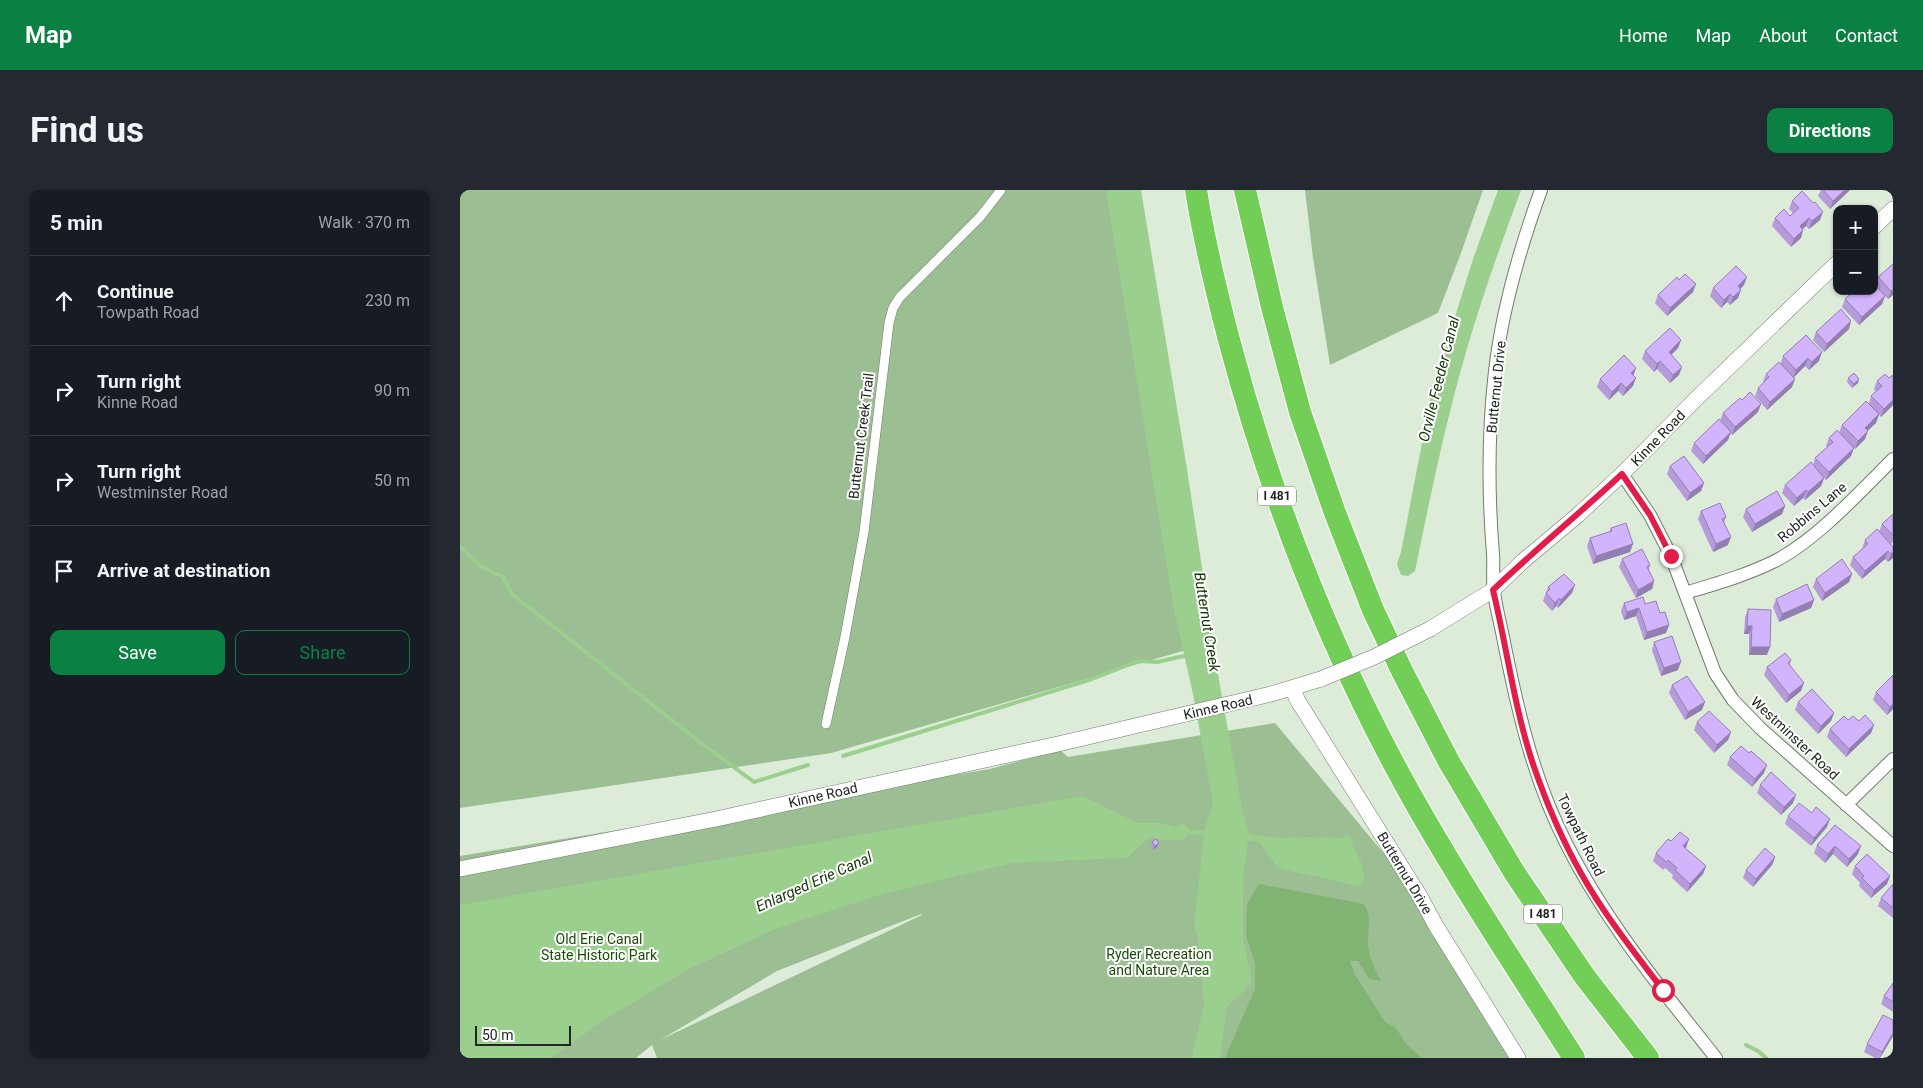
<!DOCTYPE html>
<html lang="en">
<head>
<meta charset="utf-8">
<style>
  :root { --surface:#171b24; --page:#242831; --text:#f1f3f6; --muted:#9ea1a6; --line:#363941; --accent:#0b8043 }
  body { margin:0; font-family:Roboto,sans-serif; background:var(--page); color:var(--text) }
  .controls { position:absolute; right:15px; top:15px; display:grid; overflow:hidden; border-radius:10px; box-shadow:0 1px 4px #0004 }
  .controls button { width:45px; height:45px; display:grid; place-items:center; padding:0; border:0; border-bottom:1px solid var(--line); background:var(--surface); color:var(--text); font:25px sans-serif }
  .scale { position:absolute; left:15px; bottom:12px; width:96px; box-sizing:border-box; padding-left:5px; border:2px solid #212720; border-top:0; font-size:14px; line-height:18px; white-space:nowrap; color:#212720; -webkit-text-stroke:4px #fff; paint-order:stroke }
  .stop { position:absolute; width:15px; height:15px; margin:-11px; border:4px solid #e11d48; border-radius:50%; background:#fff }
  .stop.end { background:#e11d48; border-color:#fff; box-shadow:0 1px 5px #0008 }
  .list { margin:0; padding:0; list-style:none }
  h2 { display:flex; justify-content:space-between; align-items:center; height:65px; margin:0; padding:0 20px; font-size:21px }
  h2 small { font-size:16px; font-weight:400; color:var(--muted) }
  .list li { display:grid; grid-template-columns:32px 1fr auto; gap:15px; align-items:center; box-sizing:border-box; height:90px; padding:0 20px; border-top:1px solid var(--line) }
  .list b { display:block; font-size:19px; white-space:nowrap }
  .list p { margin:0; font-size:16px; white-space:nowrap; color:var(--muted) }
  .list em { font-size:16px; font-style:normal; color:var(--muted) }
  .actions { display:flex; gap:10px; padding:15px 20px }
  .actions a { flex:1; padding:11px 0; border:1px solid var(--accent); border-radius:10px; text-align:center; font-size:18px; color:var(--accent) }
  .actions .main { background:var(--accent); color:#fff }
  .icon { flex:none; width:28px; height:28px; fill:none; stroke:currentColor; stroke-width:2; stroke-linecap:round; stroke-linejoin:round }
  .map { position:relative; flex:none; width:1433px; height:868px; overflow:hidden; border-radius:10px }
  header { display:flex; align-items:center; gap:30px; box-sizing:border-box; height:70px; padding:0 25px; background:var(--accent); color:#fff }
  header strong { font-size:24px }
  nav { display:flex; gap:28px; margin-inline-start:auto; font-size:18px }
  .intro { display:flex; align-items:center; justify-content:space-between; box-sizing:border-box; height:120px; padding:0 30px }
  h1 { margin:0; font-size:35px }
  .button { padding:12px 22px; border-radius:10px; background:var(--accent); color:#fff; font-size:18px; font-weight:700 }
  main { display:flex; gap:30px; padding:0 30px }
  aside { flex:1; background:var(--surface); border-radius:10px; box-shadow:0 1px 4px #0004 }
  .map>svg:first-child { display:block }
  .green { fill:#9cbe93; fill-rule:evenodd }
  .forest { fill:#81b373 }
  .water { fill:#9bcf8d }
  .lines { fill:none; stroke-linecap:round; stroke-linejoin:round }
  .stream { stroke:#9bcf8d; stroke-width:4 }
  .pedestrian-casing { stroke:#707d6d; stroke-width:10 }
  .minor-casing { stroke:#707d6d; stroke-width:14 }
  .tertiary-casing { stroke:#707d6d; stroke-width:16 }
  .motorway-casing { stroke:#fff; stroke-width:24 }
  .pedestrian { stroke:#fff; stroke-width:9 }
  .minor { stroke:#fff; stroke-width:12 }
  .tertiary { stroke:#fff; stroke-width:15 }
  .motorway { stroke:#72ce56; stroke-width:22 }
  .tertiary-bridge-casing { stroke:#707d6d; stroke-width:16; stroke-linecap:butt }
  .tertiary-bridge { stroke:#fff; stroke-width:15 }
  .wall { fill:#b59bda }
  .shaded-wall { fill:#937eb1 }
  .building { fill:#d2b4fd; stroke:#937eb1 }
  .route { stroke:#e11d48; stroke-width:6 }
  .labels { text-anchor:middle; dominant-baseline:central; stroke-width:4; stroke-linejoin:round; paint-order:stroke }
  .shield { fill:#fff; stroke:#646863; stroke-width:1 }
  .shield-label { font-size:12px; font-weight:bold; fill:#212720 }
  .street-label { font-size:14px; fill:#212720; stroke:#fff }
  .park-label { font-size:14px; fill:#1a4a07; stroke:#fff }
  .water-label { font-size:15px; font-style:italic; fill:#133407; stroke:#fff }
</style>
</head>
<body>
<header>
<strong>Map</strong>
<nav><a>Home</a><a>Map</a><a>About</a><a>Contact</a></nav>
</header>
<div class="intro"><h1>Find us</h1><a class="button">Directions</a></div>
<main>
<aside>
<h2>5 min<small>Walk · 370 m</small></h2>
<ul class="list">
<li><svg class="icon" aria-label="ahead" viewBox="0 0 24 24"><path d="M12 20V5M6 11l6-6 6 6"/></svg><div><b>Continue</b><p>Towpath Road</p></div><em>230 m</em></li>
<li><svg class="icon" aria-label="right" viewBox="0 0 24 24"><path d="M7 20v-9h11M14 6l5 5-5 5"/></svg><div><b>Turn right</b><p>Kinne Road</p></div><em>90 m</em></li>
<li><svg class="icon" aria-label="right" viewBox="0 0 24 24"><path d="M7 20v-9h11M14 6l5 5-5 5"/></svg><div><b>Turn right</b><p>Westminster Road</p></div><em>50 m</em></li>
<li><svg class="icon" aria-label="arrive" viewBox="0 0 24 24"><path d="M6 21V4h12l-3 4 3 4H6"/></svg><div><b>Arrive at destination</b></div></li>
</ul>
<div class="actions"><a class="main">Save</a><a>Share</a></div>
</aside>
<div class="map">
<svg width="1433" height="868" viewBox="0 0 1433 868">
  <rect width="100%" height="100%" fill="#ddebd9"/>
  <path class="green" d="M0,0H668L740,456L371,563L0,618Z
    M845,0H1023L1001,63L978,123L870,175L853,68Z
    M815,533L961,708L1058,868H197L192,855L176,868H0V666L530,579L600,560L608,567ZM461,724L462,725L200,850L317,781Z"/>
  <path class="forest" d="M799,694L904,714C914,728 905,745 909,761C911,772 916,781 921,791L909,789L898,771H890L894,783L925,832L936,838L947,855L962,868H765L795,799V773L786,746L787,714Z"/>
  <path class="water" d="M646,0H681L727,279L759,490L782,619L789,644L819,648L844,647L883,648L887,645L894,650L892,655L901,672L905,689L899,696L818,678L799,652L788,650L783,689V750L792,790L783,802L767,817L760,868H732L744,815L738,749L734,735L744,646L729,644L722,650H704L692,647L686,650L667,668L552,673L422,704L315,739L227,780L144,830L91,868H0V715L623,606L678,633H700L717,637L723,633L730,640L744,641L753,613L733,504L714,420Z
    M1038,0H1061C1041,54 1022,107 1006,162C985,234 970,308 955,381L948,386L941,385L937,374L941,362L972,201L1013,69Z"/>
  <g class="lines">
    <path class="stream" d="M0,357L22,377L43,387L52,404L241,553L294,592L348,575
      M383,566L632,489L678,471L697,472L728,465
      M1286,855L1298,861L1306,868"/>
    <g class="pedestrian-casing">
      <path id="pedestrian" d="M366,534L385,447L404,342L429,133L433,118L440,107L520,27L541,0"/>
    </g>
    <g class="minor-casing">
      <path id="minor" d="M1081,0C1060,58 1042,120 1035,181C1028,242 1028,303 1033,364C1034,376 1032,389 1034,402C1036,417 1040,432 1043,447C1057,518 1073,589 1106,653C1145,731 1202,800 1256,868
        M1162,284L1190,325L1211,366L1255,483L1273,510L1300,538L1433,656
        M1225,403C1255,394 1287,385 1315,371C1356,350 1400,302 1433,269
        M1386,615L1433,569"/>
    </g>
    <g class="tertiary-casing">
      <path id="tertiary" d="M1414,37L1433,19
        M970,439L1033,400L1063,371L1118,325L1162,284L1236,209L1377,73
        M832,498L838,511L961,708L976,736L1058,868
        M0,679L256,629L598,554L811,504L861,489"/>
    </g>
    <g class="motorway-casing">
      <path id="motorway" d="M736,0C744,51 756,100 769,150C812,312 874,470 957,616C1006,702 1061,785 1114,868
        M785,0L812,117L840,222L875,323L913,420L942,481L989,572L1054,682L1125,787L1188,868"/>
    </g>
    <use href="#pedestrian" class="pedestrian"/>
    <use href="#minor" class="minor"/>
    <use href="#tertiary" class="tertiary"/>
    <use href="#motorway" class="motorway"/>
    <g class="tertiary-bridge-casing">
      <path id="tertiary-bridge" d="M861,489L914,467L970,439"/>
    </g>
    <use href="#tertiary-bridge" class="tertiary-bridge"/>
  </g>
  <path class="wall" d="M1361,0H1390L1370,19L1358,6Z
    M1332,11L1360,30L1349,39L1346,36L1343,39L1341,48L1331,57L1312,36L1315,28L1330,26L1333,23L1329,19Z
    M1433,74V105L1428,109L1425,106L1422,114L1399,135L1382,117L1385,109L1402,104L1416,95L1418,87Z
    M1219,90L1233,102L1207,126L1195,113L1198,105Z
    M1284,95L1280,99L1278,108L1270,115L1267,112L1261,118L1250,106L1253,98Z
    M1389,139L1364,162L1353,150L1356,142Z
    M1346,145L1359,171L1349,180L1345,176L1334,187L1335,189L1332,197L1307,220L1295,206L1298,198L1304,192H1303L1306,184L1321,173L1323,166Z
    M1221,150L1218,158L1211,165L1219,185L1210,193L1197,179L1194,182L1182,169L1185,161Z
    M1433,185V215L1421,227L1419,225L1416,233L1408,240L1405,249L1395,259L1379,243L1382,235L1409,214L1411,206L1416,202L1414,199L1417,191L1429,188Z
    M1174,186L1173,196L1163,206L1158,201L1149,210L1137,197L1140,189Z
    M1388,188L1398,193L1392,198L1387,192Z
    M1282,210L1298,222L1272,245L1270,243L1268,250L1243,274L1231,261L1234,253L1260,231L1263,223Z
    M1369,248L1391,266L1366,290L1364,288L1361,296L1345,310L1343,308L1334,316L1322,303L1325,295L1353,275L1355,268L1367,257L1366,256Z
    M1210,276L1244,293L1241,301L1227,311L1207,284Z
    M1325,316L1322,324L1292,342L1283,327L1286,319Z
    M1241,321L1266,327L1264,333L1268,355L1253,362L1238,329Z
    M1433,324V352L1431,354L1423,346L1433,357V368L1428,372L1425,369L1402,389L1390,375L1393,367L1402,359L1405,350L1419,342L1422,334Z
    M1151,338L1170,362L1133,374L1127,356L1130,348L1149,342Z
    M1162,369L1190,375L1189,380L1194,391L1192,399L1176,408L1159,377Z
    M1392,384L1389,392L1362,411L1353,397L1356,389Z
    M1088,397L1112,403L1098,418L1096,416L1092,421L1083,411Z
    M1316,409L1354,410L1351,418L1319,432L1313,417Z
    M1164,413L1185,414L1209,435L1206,443L1184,450L1176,426L1164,430L1161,421Z
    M1288,419L1307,465H1289V444H1284L1285,427Z
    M1194,452L1218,480L1201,486L1192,460Z
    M1331,470L1330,475L1341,501L1326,513L1304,485L1307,477Z
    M1212,495L1242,520L1225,530L1209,503Z
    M1416,502L1433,519L1427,525L1413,510Z
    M1338,512L1374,523L1371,531L1358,544L1335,520Z
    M1388,530L1399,531L1414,535L1411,543L1386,567L1367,547L1370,539Z
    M1237,532L1271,542L1268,550L1254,563L1234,540Z
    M1270,567L1304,583L1292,597L1267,575Z
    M1300,595L1333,613L1321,625L1297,603Z
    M1352,623L1367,637L1351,656L1325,634L1328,626Z
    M1375,635L1398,664L1387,677L1373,664L1365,673L1354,663L1357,655Z
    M692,652L697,657L693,660L691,656Z
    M1225,658L1246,676L1243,684L1227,702L1212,688L1213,685L1205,678L1203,680L1193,671L1196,663Z
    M1315,667L1312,675L1293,697L1283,688L1286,680Z
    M1395,676L1430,686L1427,694L1411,708L1399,696L1400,693L1392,684Z
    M1433,695V728L1418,716L1421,708Z
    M1433,793V822L1421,814L1424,806Z
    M1433,830V846L1420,868H1415L1404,862L1407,854Z"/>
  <path class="shaded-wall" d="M1385,0H1390L1370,19L1373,11Z
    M1363,22L1360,30L1349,39L1352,31Z
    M1349,28L1346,36L1337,44L1340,36Z
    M1343,40L1341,48L1331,57L1334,49Z
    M1287,87L1284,95L1275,104L1278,96Z
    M1236,94L1233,102L1207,126L1210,118Z
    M1281,100L1278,108L1270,115L1273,107Z
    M1433,100V105L1428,109L1431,101Z
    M1270,104L1267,112L1261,118L1264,110Z
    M1425,106L1422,114L1399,135L1402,127Z
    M1391,131L1389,139L1364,162L1367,154Z
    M1221,150L1218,158L1206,170L1209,162Z
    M1362,162L1359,171L1349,180L1352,172Z
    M1348,168L1345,176L1333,188L1336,180Z
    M1200,171L1197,179L1194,182L1197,174Z
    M1222,177L1219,185L1210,193L1213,185Z
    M1176,178L1173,187L1171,183Z
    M1176,188L1173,196L1163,206L1166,198Z
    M1335,189L1332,197L1307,220L1310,212Z
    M1399,189L1398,193L1392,198L1394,194Z
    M1161,193L1158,201L1149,210L1152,202Z
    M1433,210V215L1421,227L1424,219Z
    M1301,214L1298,222L1272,245L1275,237Z
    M1419,224L1416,233L1402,246L1405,238Z
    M1408,241L1405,249L1395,259L1398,251Z
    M1271,242L1268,250L1243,274L1246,266Z
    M1394,258L1391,266L1366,290L1369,282Z
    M1364,288L1361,296L1345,310L1348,302Z
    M1244,293L1241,301L1227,311L1230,303Z
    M1346,300L1343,308L1334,316L1337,308Z
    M1325,316L1322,324L1292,342L1295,334Z
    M1271,347L1268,355L1253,362L1256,354Z
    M1173,354L1170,362L1133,374L1136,366Z
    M1428,361L1425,369L1402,389L1405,381Z
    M1433,362V368L1428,372L1431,364Z
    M1392,384L1389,392L1362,411L1365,403Z
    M1194,391L1192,399L1176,408L1178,400Z
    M1115,395L1112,403L1098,418L1101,410Z
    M1099,408L1096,416L1092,421L1095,413Z
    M1354,410L1351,418L1319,432L1322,424Z
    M1179,418L1176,426L1164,430L1167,422Z
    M1209,435L1206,443L1184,450L1187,442Z
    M1287,436H1292L1289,444H1284Z
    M1291,457H1310L1307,465H1289Z
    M1221,472L1218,480L1201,486L1204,478Z
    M1344,493L1341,501L1326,513L1329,505Z
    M1245,512L1242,520L1225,530L1228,522Z
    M1433,514V519L1427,525L1430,517Z
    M1374,523L1371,531L1358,544L1361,536Z
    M1414,535L1411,543L1386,567L1389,559Z
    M1271,542L1268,550L1254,563L1257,555Z
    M1307,575L1304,583L1292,597L1295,589Z
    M1336,605L1333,613L1321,625L1324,617Z
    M1370,629L1367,637L1351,656L1354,648Z
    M1229,649L1226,658L1220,664L1223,656Z
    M699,653L697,657L693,660L695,656Z
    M1375,656L1373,664L1365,673L1368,664Z
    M1401,656L1398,664L1387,677L1389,669Z
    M1315,667L1312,675L1293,697L1296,689Z
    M1246,676L1243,684L1227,702L1230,694Z
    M1430,686L1427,694L1411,708L1414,700Z
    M1433,843V846L1420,868L1422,862Z"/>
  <path class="building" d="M1363,0H1385L1373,11Z
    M1342,1L1353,13L1355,12L1363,22L1352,31L1349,28L1340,36L1343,40L1334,49L1315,28L1324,19L1330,26L1339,18L1332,11Z
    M1433,74V100L1431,101L1418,87Z
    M1276,76L1287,87L1278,96L1281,100L1273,107L1270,104L1264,110L1253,98Z
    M1225,84L1236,94L1210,118L1198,105L1217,87L1219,90Z
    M1414,94L1425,106L1402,127L1385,109L1394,101H1400L1402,104L1405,101H1414Z
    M1381,119L1391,131L1367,154L1356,142Z
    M1210,138L1221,150L1209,162L1222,177L1213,185L1200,171L1197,174L1185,161Z
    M1346,145L1362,162L1352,172L1348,168L1336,180L1323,166Z
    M1164,165L1176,178L1171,183L1176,188L1166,198L1161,193L1152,202L1140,189Z
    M1319,172L1335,189L1310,212L1298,198L1309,187L1306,184Z
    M1394,183L1399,189L1394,194L1388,188Z
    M1425,184L1429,188L1433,185V210L1424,219L1411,206L1422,196L1417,191Z
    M1290,202L1301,214L1275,237L1263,223L1280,208L1282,210Z
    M1406,211L1419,224L1405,238L1408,241L1398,251L1382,235Z
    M1259,229L1271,242L1246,266L1234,253Z
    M1377,240L1394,258L1369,282L1355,268L1373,252L1369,248Z
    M1224,266L1244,293L1230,303L1210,276Z
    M1351,272L1364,288L1348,302L1346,300L1337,308L1325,295Z
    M1317,301L1325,316L1295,334L1286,319Z
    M1260,313L1266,327L1262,329L1271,347L1256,354L1241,321Z
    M1433,324V345L1422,334Z
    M1166,333L1173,354L1136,366L1130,348L1152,341L1151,338Z
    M1417,339L1433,357V362L1431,364L1428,361L1405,381L1393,367L1408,354L1405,350Z
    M1182,359L1190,375L1187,377L1194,391L1178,400L1162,369Z
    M1382,369L1392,384L1365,403L1356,389Z
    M1104,384L1115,395L1101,410L1099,408L1095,413L1086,403L1090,399L1088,397Z
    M1347,394L1354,410L1322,424L1316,409Z
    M1183,407L1185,414L1196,411L1200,423L1205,422L1209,435L1187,442L1179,418L1167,422L1164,413Z
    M1288,419L1311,420L1310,457H1291L1292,436H1287Z
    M1212,446L1221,472L1204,478L1194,452Z
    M1325,463L1331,470L1328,473L1344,493L1329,505L1307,477Z
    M1433,485V514L1430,517L1416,502Z
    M1227,486L1245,512L1228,522L1212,495Z
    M1352,499L1374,523L1361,536L1338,512Z
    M1249,521L1271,542L1257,555L1237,532Z
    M1405,525L1414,535L1389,559L1370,539L1384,526L1388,530L1393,526L1399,531Z
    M1281,556L1289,563L1291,561L1307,575L1295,589L1270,567Z
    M1311,582L1336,605L1324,617L1300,595Z
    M1339,613L1352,623L1356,617L1370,629L1354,648L1328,626Z
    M1375,635L1401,656L1389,669L1375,656L1368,664L1357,655Z
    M1220,642L1229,649L1223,656L1246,676L1230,694L1215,680L1217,678L1208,670L1206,672L1196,663L1208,649L1211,651Z
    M696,649L699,653L695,656L692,652Z
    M1305,658L1315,667L1296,689L1286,680Z
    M1407,664L1430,686L1414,700L1402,688L1404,686L1395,676Z
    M1433,694V718L1421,708Z
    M1433,793V812L1424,806Z
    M1423,825L1433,830V843L1422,862L1407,854Z"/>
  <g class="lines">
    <path class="route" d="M1203,800C1175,763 1145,726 1122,685C1102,650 1086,612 1073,574C1054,517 1047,458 1033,400C1075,360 1120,323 1162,284L1190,325L1211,366"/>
  </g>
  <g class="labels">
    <g class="shield">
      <rect x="798" y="296.5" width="38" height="19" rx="4"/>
      <rect x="1064" y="714.5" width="38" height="19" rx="4"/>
    </g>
    <g class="shield-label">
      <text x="817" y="306">I 481</text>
      <text x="1083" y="724">I 481</text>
    </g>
    <g class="street-label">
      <text transform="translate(1036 197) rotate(-84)">Butternut Drive</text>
      <text transform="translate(401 246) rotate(-83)">Butternut Creek Trail</text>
      <text transform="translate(1198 248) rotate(-46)">Kinne Road</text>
      <text transform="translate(1352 322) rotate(-40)">Robbins Lane</text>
      <text transform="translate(758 517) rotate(-13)">Kinne Road</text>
      <text transform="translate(1335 548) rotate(43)">Westminster Road</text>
      <text transform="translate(363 605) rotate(-13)">Kinne Road</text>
      <text transform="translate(1121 645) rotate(64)">Towpath Road</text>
      <text transform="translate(945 683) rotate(59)">Butternut Drive</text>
    </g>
    <g class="park-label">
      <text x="139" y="749">Old Erie Canal<tspan x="139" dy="16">State Historic Park</tspan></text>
      <text x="699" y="764">Ryder Recreation<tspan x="699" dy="16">and Nature Area</tspan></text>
    </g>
    <g class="water-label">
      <text transform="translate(979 189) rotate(-76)">Orville Feeder Canal</text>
      <text transform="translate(747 432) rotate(81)">Butternut Creek</text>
      <text transform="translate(354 692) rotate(-24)">Enlarged Erie Canal</text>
    </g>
  </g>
</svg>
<div class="controls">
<button>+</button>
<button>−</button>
</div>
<div class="scale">50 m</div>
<div class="stop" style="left:1203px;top:800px"></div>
<div class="stop end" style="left:1211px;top:366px"></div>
</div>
</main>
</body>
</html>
